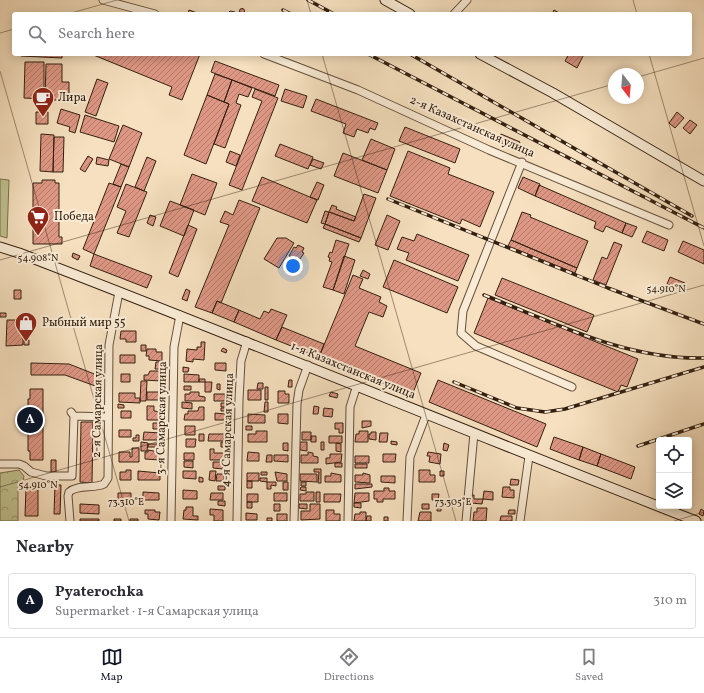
<!DOCTYPE html>
<html lang="en">
<head>
<meta charset="utf-8">
<style>
  :root { --surface:#fff; --page:#f7f7f7; --text:#2b2b33; --muted:#7c7c81; --line:#e1e1e2; --accent:#111827 }
  body { margin:0; font-family:Vollkorn,serif; background:var(--page); color:var(--text) }
  .controls { position:absolute; right:12px; bottom:12px; display:grid; overflow:hidden; border-radius:4px; box-shadow:0 2px 10px #0003 }
  .controls button { width:36px; height:36px; display:grid; place-items:center; padding:0; border:0; border-bottom:1px solid var(--line); background:var(--surface); color:var(--text); font:20px sans-serif }
  .compass { position:absolute; left:608px; top:68px; width:36px; height:36px; border-radius:50%; background:var(--surface); box-shadow:0 2px 10px #0003; rotate:164deg }
  .you { position:absolute; left:293px; top:266px; width:14px; height:14px; margin:-10px; border:3px solid #fff; border-radius:50%; background:#1a73e8; box-shadow:0 0 0 6px #1a73e833 }
  .badge { display:grid; place-items:center; width:26px; height:26px; border-radius:50%; background:var(--accent); color:#fff; font-size:13px; font-weight:700 }
  .pin { position:absolute; translate:-50% -50%; border:2px solid #fff; box-shadow:0 1px 4px #0006 }
  .list { margin:0; padding:0; list-style:none }
  h2 { display:flex; justify-content:space-between; align-items:center; height:52px; margin:0; padding:0 16px; font-size:17px }
  h2 small { font-size:13px; font-weight:400; color:var(--muted) }
  .list li { display:grid; grid-template-columns:26px 1fr auto; gap:12px; align-items:center; box-sizing:border-box; height:56px; margin:0 8px 8px; padding:0 8px; border:1px solid var(--line); border-radius:4px }
  .list b { display:block; font-size:15px; white-space:nowrap }
  .list p { margin:0; font-size:13px; white-space:nowrap; color:var(--muted) }
  .list em { font-size:13px; font-style:normal; color:var(--muted) }
  .icon { flex:none; width:22px; height:22px; fill:none; stroke:currentColor; stroke-width:2; stroke-linecap:round; stroke-linejoin:round }
  .map { position:relative; flex:none; width:704px; height:521px; overflow:hidden }
  .search { position:absolute; background:var(--surface); box-shadow:0 2px 10px #0003; left:12px; right:12px; top:12px; height:44px; display:flex; align-items:center; gap:10px; box-sizing:border-box; padding:0 14px; border-radius:4px; color:var(--muted); font-size:15px }
  .sheet { height:116px; background:var(--surface) }
  nav { display:flex; justify-content:space-around; align-items:center; box-sizing:border-box; height:56px; border-top:1px solid var(--line); background:var(--surface); font-size:11px; color:var(--muted) }
  nav a { display:grid; justify-items:center; gap:2px }
  nav .on { color:var(--accent) }
  .map>svg:first-child { display:block }
  .green { fill:#c0c18f; stroke:#7a7050 }
  .forest { fill:url(#forest-crowns); stroke:#7a7050 }
  .building { fill:url(#building-hatch); stroke:#342011 }
  .lines { fill:none; stroke-linecap:round; stroke-linejoin:round }
  .street-casing { stroke:#64503c; stroke-width:9 }
  .secondary-casing { stroke:#342011; stroke-width:11 }
  .street { stroke:#f9ebd5; stroke-width:7 }
  .secondary { stroke:#f9ebd5; stroke-width:9 }
  .rail-casing { stroke:#342011; stroke-width:3.5 }
  .rail { stroke:#f9ebd5; stroke-width:2; stroke-dasharray:6; stroke-linecap:butt }
  .ticks { fill:none; stroke:#342011; stroke-width:1; stroke-opacity:0.45 }
  .labels { text-anchor:middle; dominant-baseline:central; stroke-width:4; stroke-linejoin:round; paint-order:stroke }
  .poi-label { font-size:12px; fill:#342011; stroke:#f9ebd5; text-anchor:start }
  .street-label { font-size:12px; fill:#342011; stroke:#f9ebd5 }
  .ticks-label { font-size:10px; text-anchor:middle; fill:#342011; stroke:#f9ebd5; stroke-width:4; stroke-linejoin:round; paint-order:stroke }
</style>
</head>
<body>
<div class="map">
<svg width="704" height="521" viewBox="0 0 704 521">
  <defs>
    <pattern id="forest-crowns" width="20" height="18" patternUnits="userSpaceOnUse"><rect width="20" height="18" fill="#c0c18f"/><path d="M2 6a3 3 0 1 1 6 0M12 15a3 3 0 1 1 6 0" fill="none" stroke="#9d9c73"/></pattern>
    <pattern id="building-hatch" width="6" height="6" patternUnits="userSpaceOnUse"><rect width="6" height="6" fill="#de9784"/><path d="M-1 1l2-2M0 6l6-6M5 7l2-2" fill="none" stroke="#b57b6b"/></pattern>
  </defs>
  <rect width="100%" height="100%" fill="#f6e0bf"/>
  <filter id="stains"><feTurbulence type="fractalNoise" baseFrequency=".005" numOctaves="4"/><feColorMatrix values="0 0 0 0 .2 0 0 0 0 .09 0 0 0 0 .02 0 0 0 .5 -.17"/></filter>
  <radialGradient id="worn" r=".72"><stop offset=".6" stop-color="#630" stop-opacity="0"/><stop offset="1" stop-color="#630" stop-opacity=".3"/></radialGradient>
  <path class="green" d="M0,179L9,180L7,238L0,236Z"/>
  <path class="forest" d="M19,470L24,476L23,481L18,485V521H0V473Z"/>
  <path class="building" d="M239.5 11a2.5 2.5 0 1 1 5 0a2.5 2.5 0 1 1-5 0Z
    M189,10L200,14H188Z
    M554,10L561,14H552Z
    M230,11L235,12L237,14H227Z
    M21,54H62V58L21,56Z
    M91,54L185,55L200,54L182,100L169,95L172,87Z
    M569,54H584L577,68L565,61Z
    M215,61L279,85L275,96L211,72Z
    M25,62H44V99L24,98Z
    M46,64H62V82H69V100H45Z
    M215,74L232,80L224,102L207,95Z
    M97,79L108,83L96,116L85,112Z
    M232,80L252,88L248,97L239,94L236,103L241,105L225,148L214,144L229,104L224,102Z
    M255,89L278,98L242,190L229,185L262,101L252,97Z
    M285,89L307,96L303,108L281,101Z
    M207,95L229,104L206,164L184,155Z
    M316,99L378,123L375,130L370,128L368,133L357,129L354,137L343,133L346,124L311,111Z
    M61,109L80,115L75,133L69,131L70,127L57,123Z
    M36,112H48V124H36Z
    M677,112L684,118L675,128L669,123Z
    M85,115L119,126L114,142L80,132Z
    M690,120L697,125L690,134L683,128Z
    M123,125L142,133L129,167L109,159Z
    M405,127L460,149L455,163L399,141Z
    M41,134L54,135L53,172L40,171Z
    M501,134L520,142L517,149L498,142Z
    M54,137H64L63,172H53Z
    M371,139L395,149L387,170L362,160Z
    M280,144L313,157L308,169L275,156Z
    M230,151L240,155L236,166L226,162Z
    M408,151L450,168L448,174L494,192L480,227L462,219L460,224L390,196Z
    M343,153L387,170L378,193L334,176Z
    M88,156L93,159L85,172L80,169Z
    M97,157L109,160L108,166L96,164Z
    M147,157L156,161L144,191L135,187Z
    M313,159L324,163L321,169L310,165Z
    M121,164L129,167L121,187L113,184Z
    M192,174L217,183L205,215L180,205Z
    M262,177L317,200L307,223L252,201Z
    M523,177L540,184L535,196L518,188Z
    M42,180H55V183H59V237H62V244H33V183H42Z
    M317,182L324,185L318,200L310,197Z
    M109,183L121,187L94,254L83,249Z
    M126,184L147,192L129,237L117,233L126,211L117,207Z
    M539,185L626,223L622,233L606,226L603,232L594,228L596,222L535,196Z
    M364,194L376,198L361,238L325,224L329,212L354,221Z
    M239,200L260,208L221,303L217,301L212,313L195,307L229,225L220,222L225,211L233,215Z
    M170,201L194,210L184,236L160,226Z
    M332,205L337,207L336,209L356,217L354,221L329,212Z
    M325,211L329,212L325,224L321,223Z
    M522,212L531,215L530,217L588,241L577,268L511,240Z
    M150,215L156,217L153,226L147,223Z
    M387,215L400,221L388,250L375,245Z
    M626,223L637,227L632,237L622,233Z
    M325,224L361,238L359,242L323,228Z
    M188,225L197,229L178,277L169,273Z
    M647,231L668,240L664,251L642,242Z
    M417,234L469,255L458,281L406,260L409,253L397,249L402,237L414,241Z
    M277,238H286L294,243L279,268L264,259Z
    M336,240L349,244L333,290L323,287L332,262L329,261L330,258L328,257L330,252L332,253Z
    M511,240L577,268L575,273L508,246Z
    M683,241L704,250V264L678,252Z
    M614,242L622,245L606,285L593,280L602,257L607,259Z
    M298,245L304,248L302,252L304,253L298,262L289,256L294,247L296,248Z
    M73,253L80,256L78,260L72,257Z
    M94,254L152,276L147,288L90,266Z
    M344,256L355,260L344,294L333,290Z
    M394,260L458,287L447,313L383,287Z
    M363,270L370,274L368,279L360,276Z
    M353,275L363,279L359,288L381,297L379,302L387,306L383,317L369,312L355,346L421,373L412,395L319,357Z
    M670,277L685,283L682,290L667,284Z
    M502,278L594,315L587,332L495,295Z
    M186,289L190,291L187,301L182,299Z
    M14,290H21V299H14Z
    M488,298L638,359L627,387L621,385L618,392L474,333Z
    M217,301L239,310L234,322L212,313Z
    M271,309L287,315L276,340L234,322L239,310L260,319L264,311L269,313Z
    M0,313H6V317H0Z
    M7,320H23V345L6,346Z
    M282,327L324,344L319,357L276,340Z
    M121,331H136V342H126V339H120Z
    M24,340H29V345H24Z
    M201,342H205L204,360L193,359V362L186,361L187,349L197,350V347H201Z
    M141,345H146V351H141Z
    M223,348L227,350L226,353L221,351Z
    M147,349H156V352H162V361L149,360V356H146Z
    M120,355H135V363H120Z
    M156,362H164V369H155Z
    M31,363L69,364L102,377L98,387L65,375H31Z
    M215,363H226V371L215,370Z
    M183,367L189,368L188,372H183Z
    M150,371H159V374H161V381L144,380V375H148Z
    M121,374H130V382H121Z
    M184,374L199,375V382H184Z
    M199,379H205V382H199Z
    M289,380H292V387H288Z
    M438,380L546,424L537,447L429,402Z
    M141,381H147L146,401H140Z
    M205,382H212L211,392H205Z
    M258,383H263V389H257Z
    M217,384H220V390L217,389Z
    M184,386H191V390H184Z
    M265,387H268V400H265Z
    M30,389H43V460H30V451H28V399H30Z
    M248,390H261V400H248Z
    M278,391H285V394H289V403H278Z
    M147,392H161V400H147Z
    M190,392H199V396L205,397V401H185V394H190Z
    M331,392L338,394L337,398L329,396Z
    M119,393H135V398H140V403L119,402Z
    M214,394H225V401H214Z
    M182,402L192,403V409L182,408Z
    M265,402H268V412H264Z
    M221,403H226V407H221Z
    M118,404L124,405V408H118Z
    M147,406H154V411L161,412V420H147Z
    M314,406L319,407L318,414H313Z
    M199,407H204V420H184L185,414H188V411H198Z
    M221,408H226V411H221Z
    M324,408L333,409L332,417L323,416Z
    M121,411H131V418H121Z
    M215,413L225,414V420H215Z
    M248,414L265,415V423H248Z
    M278,414H288V424L278,423Z
    M362,421H371V426L362,428Z
    M81,422H93L92,483L80,482Z
    M153,423H160V429H153Z
    M335,423H343V433H339V429H335Z
    M185,426H195V435H185Z
    M246,426H252V430H246Z
    M119,430H131V437H119Z
    M256,431H267V442H248V434H256Z
    M359,431H368V442H355L356,434H359Z
    M144,432L161,433V440H143Z
    M302,432H311V440H302Z
    M371,432H376V440L369,439V434H371Z
    M380,433H388L387,442H379Z
    M199,434H204V441H199Z
    M209,434H224V441H208Z
    M136,435H139V441H133V438H136Z
    M311,436H316V442H311Z
    M329,436H342V443H329Z
    M554,437L583,447L579,460L550,449Z
    M186,439H196L195,447H186Z
    M391,441L397,442V445L391,444Z
    M141,442L148,443L147,451H141Z
    M221,442H227V447H221Z
    M300,442H307V451L300,450Z
    M321,442H324V450H321Z
    M283,443H288V451L283,450Z
    M336,443L341,444V452L336,451Z
    M444,443L449,445L447,451L443,450Z
    M148,444H158L157,447H148Z
    M583,447L601,454L597,466L579,460Z
    M132,448H139V462H119V452H130V457H132Z
    M210,449H214V453H224V460H210Z
    M148,450L160,452V460L145,459V452H148Z
    M248,452L259,453V461H247Z
    M308,452L313,453V456L318,457V463H301V455H308Z
    M428,452L441,454L440,464L429,462L430,456H427Z
    M184,453H194V460H184Z
    M330,454H342L341,462L326,464V458H330Z
    M383,454H396L395,462H383Z
    M601,454L635,467L631,479L597,466Z
    M267,455H272V462H266Z
    M274,455H288V462L274,461Z
    M355,456H369V463H355Z
    M51,460H56V472H51Z
    M184,461H193V468L184,467Z
    M213,462H223V469L213,468Z
    M335,463H342V467H335Z
    M355,464H367V468H355Z
    M314,469H321V483H318L319,472H314Z
    M126,470H131V480H120V472H126Z
    M419,470H430V475H435V482H419Z
    M138,471L160,473V480H138Z
    M183,471H196V479L183,478Z
    M210,471H216L215,481L209,480Z
    M440,471H444V476H440Z
    M261,472H267V475H261Z
    M275,472L287,474V481H277Z
    M247,473H259V481H247Z
    M331,473L341,475V482H325V476H331Z
    M363,473L370,475V483L355,482V475H363Z
    M217,474H224V481H216Z
    M300,474H317V482L300,481Z
    M381,476H395V483L381,482Z
    M199,477L203,478V482H199Z
    M260,478H267V482L260,481Z
    M511,479L519,480L518,485H510Z
    M247,481H252V488H247Z
    M267,482H276V486L271,485V489H267Z
    M283,482H288V490H283Z
    M301,482H306V486H301Z
    M355,484H372V487L355,489Z
    M55,485H61L60,514H54Z
    M218,486H225V490H218Z
    M301,487H306V491L300,490Z
    M503,487H510V490H514V498L502,497Z
    M26,488H38V516H25Z
    M384,488H389V491H395V499H383V502H377V499H374V491H384Z
    M183,490L197,491V499H183Z
    M484,491L493,492V500L483,499Z
    M143,492L159,493V500H143Z
    M306,492H314V501H300V494H306Z
    M316,492H320V502H316Z
    M118,493H131V500H118Z
    M211,493H223V500H210Z
    M274,493H287V501H274Z
    M355,493H369V501L354,503Z
    M247,494H258V502H247Z
    M324,494H341L340,502H324Z
    M432,494H439L438,500H432Z
    M472,495H474V499H483L482,504L471,503Z
    M218,501H225V506L218,505Z
    M247,502H252V508H247Z
    M354,503H361V508L354,507Z
    M80,504L99,505V514L80,513Z
    M274,504H280V511H274Z
    M299,504H307V509L299,508Z
    M310,504H320V519L301,520V511H310Z
    M422,504H429V509H422Z
    M437,506H441V511H437Z
    M186,507H193V516H198V520L183,519L184,510H186Z
    M477,508H487L486,521H473L474,512H477Z
    M210,509L223,510V521H214V515H210Z
    M701,509L704,511L703,516L699,514Z
    M145,510H155V512H160L159,520L148,519V514H145Z
    M326,510H334V514H340V521H326Z
    M509,510H515V514H508Z
    M360,512H366V521H354L355,514H360Z
    M420,512H431V521H418Z
    M246,513L257,514V520H246Z
    M277,514H287V521H277Z
    M367,516H371V521H366Z
    M501,516H512V521H500Z
    M384,517H388V521H384Z
    M267,518H272V521H267Z
    M80,519H99V521H80Z
    M114,519H121V521H114Z
    M130,519H138V521H130Z"/>
  <g class="lines">
    <g class="street-casing">
      <path id="street" d="M103,0L155,14
        M454,14L467,0
        M264,54L358,90L489,150L669,225
        M522,162L463,311L461,333L476,346L572,387
        M74,416L108,417
        M0,464H19L24,466L31,472L46,476H72L74,416L71,412
        M70,521L68,496L69,492C78,484 94,489 104,484L108,478L109,345L119,292
        M171,521L174,347L180,315
        M237,521L239,400L241,361L247,341
        M294,521L297,404L299,390L308,365
        M348,521L350,407L357,385
        M407,521L410,457L426,415
        M466,521L474,433
        M520,521L529,456"/>
    </g>
    <g class="secondary-casing">
      <path id="secondary" d="M385,0L410,14
        M480,54L553,93L704,181
        M0,247L19,253C246,340 470,433 696,521"/>
    </g>
    <use href="#street" class="street"/>
    <use href="#secondary" class="secondary"/>
    <g class="rail-casing">
      <path id="rail" d="M308,0L334,14
        M283,10L291,14
        M368,54L704,228
        M410,54L692,216
        M388,199L608,288L704,324
        M484,295C555,323 626,360 704,358
        M454,382L517,408L545,412L565,409L704,367
        M638,446L704,424"/>
    </g>
    <use href="#rail" class="rail"/>
  </g>
  <path class="ticks" d="M307,0L311,14M633,0L637,14M68,14L117,0M0,33L14,29M322,54L456,521M649,54L704,246M0,71L129,521M638,77L704,58M0,260L614,84M0,487L704,285M674,521L704,512"/>
  <defs>
    <g id="cafe-pin" transform="scale(1.15)"><path d="M0 17L-7.5 6A9.5 9.5 0 1 1 7.5 6Z" fill="#8f2418" stroke="#f9ebd5"/><path d="M-5.5-4.5H6V0H3Q3 3.5 0 3.5H-2.5Q-5.5 3.5-5.5 0ZM3-3.2v2h1.7v-2ZM-6 4.5H4V6H-6Z" fill="#fff"/></g>
    <g id="supermarket-pin" transform="scale(1.15)"><path d="M0 17L-7.5 6A9.5 9.5 0 1 1 7.5 6Z" fill="#8f2418" stroke="#f9ebd5"/><path d="M-6-5.5h2.5l.6 2H6L4.5 2H-2.5L-4.4-4H-6ZM-1.5 3.2a1.3 1.3 0 1 0 .1 0ZM3 3.2a1.3 1.3 0 1 0 .1 0Z" fill="#fff"/></g>
    <g id="shop-pin" transform="scale(1.15)"><path d="M0 17L-7.5 6A9.5 9.5 0 1 1 7.5 6Z" fill="#8f2418" stroke="#f9ebd5"/><path d="M-5-2.5h2.3a2.7 3.5 0 0 1 5.4 0H5L5.5 6h-11ZM-1.5-2.5h3a1.5 2.3 0 0 0-3 0Z" fill="#fff"/></g>
  </defs>
  <g fill-rule="evenodd">
    <use href="#cafe-pin" x="43" y="98"/>
    <use href="#supermarket-pin" x="38" y="217"/>
    <use href="#shop-pin" x="26" y="323"/>
  </g>
  <g class="labels">
    <g class="poi-label">
      <text x="58" y="98">Лира</text>
      <text x="54" y="217">Победа</text>
      <text x="42" y="323">Рыбный мир 55</text>
    </g>
    <g class="street-label">
      <text transform="translate(472 127) rotate(24)">2-я Казахстанская улица</text>
      <text transform="translate(353 371) rotate(22)">1-я Казахстанская улица</text>
      <text transform="translate(98 401) rotate(-89)">2-я Самарская улица</text>
      <text transform="translate(162 418) rotate(-89)">3-я Самарская улица</text>
      <text transform="translate(228 430) rotate(-88)">4-я Самарская улица</text>
    </g>
  </g>
  <g class="ticks-label">
    <text x="38" y="261">54.908°N</text>
    <text x="666" y="292">54.910°N</text>
    <text x="38" y="488">54.910°N</text>
    <text x="126" y="505">73.310°E</text>
    <text x="453" y="505">73.305°E</text>
  </g>
  <rect width="100%" height="100%" filter="url(#stains)"/>
  <rect width="100%" height="100%" fill="url(#worn)"/>
</svg>
<div class="controls">
<button><svg class="icon" aria-label="locate" viewBox="0 0 24 24"><circle cx="12" cy="12" r="6"/><path d="M12 2v4M12 18v4M2 12h4M18 12h4"/></svg></button>
<button><svg class="icon" aria-label="layers" viewBox="0 0 24 24"><path d="M12 4l9 5-9 5-9-5zM3 14l9 5 9-5"/></svg></button>
</div>
<svg class="compass" viewBox="-18 -18 36 36"><path d="M0-13l5 13h-10z" fill="#e53935"/><path d="M0 13l5-13h-10z" fill="#7c7c81"/></svg>
<div class="you"></div>
<div class="pin badge" style="left:30px;top:420px">A</div>
<div class="search"><svg class="icon" aria-label="search" viewBox="0 0 24 24"><circle cx="10" cy="10" r="6"/><path d="M15 15l6 6"/></svg>Search here</div>
</div>
<section class="sheet">
<h2>Nearby<small></small></h2>
<ul class="list">
<li><span class="badge">A</span><div><b>Pyaterochka</b><p>Supermarket · 1-я Самарская улица</p></div><em>310 m</em></li>
</ul>
</section>
<nav>
<a class="on"><svg class="icon" aria-label="map" viewBox="0 0 24 24"><path d="M3 6l6-2 6 2 6-2v14l-6 2-6-2-6 2zM9 4v14M15 6v14"/></svg>Map</a>
<a><svg class="icon" aria-label="directions" viewBox="0 0 24 24"><path d="M12 3l9 9-9 9-9-9zM9 14v-3h6M13 9l2 2-2 2"/></svg>Directions</a>
<a><svg class="icon" aria-label="saved" viewBox="0 0 24 24"><path d="M7 4h10v16l-5-4-5 4z"/></svg>Saved</a>
</nav>
</body>
</html>
